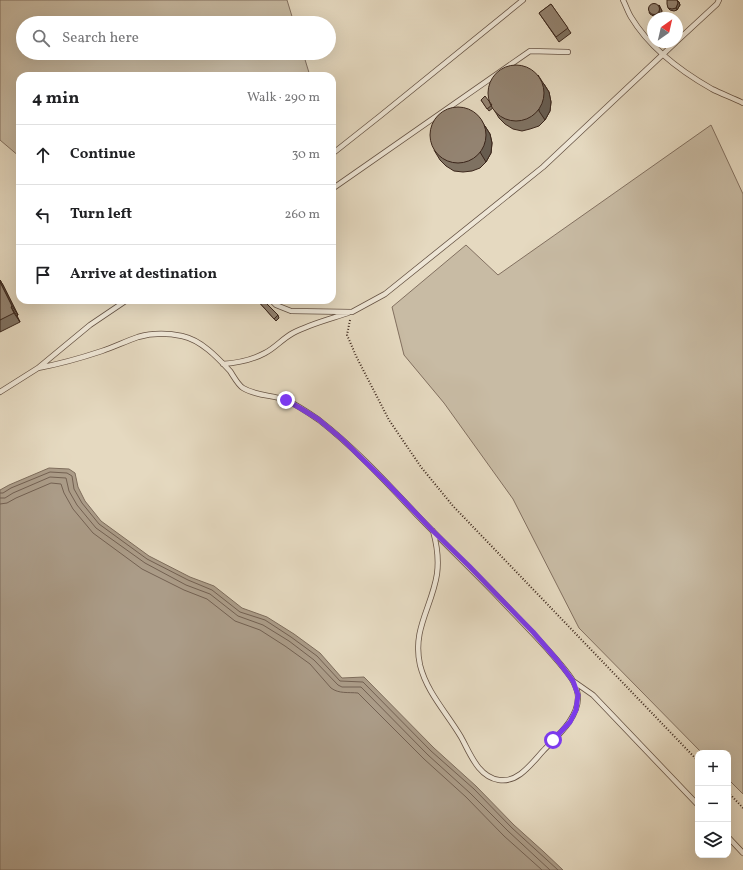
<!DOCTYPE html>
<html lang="en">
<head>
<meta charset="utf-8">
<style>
  :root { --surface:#fff; --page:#f2f2f2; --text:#202124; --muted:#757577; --line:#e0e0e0 }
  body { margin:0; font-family:Vollkorn,serif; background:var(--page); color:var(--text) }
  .controls { position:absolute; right:12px; bottom:12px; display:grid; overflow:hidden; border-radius:8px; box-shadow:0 4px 16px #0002 }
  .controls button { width:36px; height:36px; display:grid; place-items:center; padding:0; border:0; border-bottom:1px solid var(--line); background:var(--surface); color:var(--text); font:20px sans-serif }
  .compass { position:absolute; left:647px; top:12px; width:36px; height:36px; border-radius:50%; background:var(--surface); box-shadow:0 4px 16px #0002; rotate:34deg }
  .stop { position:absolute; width:12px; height:12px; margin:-9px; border:3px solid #7c3aed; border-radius:50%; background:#fff }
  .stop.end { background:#7c3aed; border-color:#fff; box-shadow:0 1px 4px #0008 }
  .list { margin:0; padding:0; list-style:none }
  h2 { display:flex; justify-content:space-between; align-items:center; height:52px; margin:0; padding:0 16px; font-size:17px }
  h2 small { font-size:13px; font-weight:400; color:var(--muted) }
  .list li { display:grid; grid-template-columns:26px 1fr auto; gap:12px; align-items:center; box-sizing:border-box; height:60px; padding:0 16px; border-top:1px solid var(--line) }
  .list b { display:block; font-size:15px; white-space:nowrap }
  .list em { font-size:13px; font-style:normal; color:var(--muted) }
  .icon { flex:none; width:22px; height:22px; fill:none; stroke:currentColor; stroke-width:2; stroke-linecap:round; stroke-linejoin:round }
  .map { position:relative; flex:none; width:743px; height:870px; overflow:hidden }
  .search { position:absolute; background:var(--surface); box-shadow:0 4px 16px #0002; left:16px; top:16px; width:320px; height:44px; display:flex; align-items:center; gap:10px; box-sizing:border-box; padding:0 14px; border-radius:22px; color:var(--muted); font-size:15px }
  .panel { position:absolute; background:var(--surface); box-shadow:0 4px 16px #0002; left:16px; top:72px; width:320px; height:232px; border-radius:12px }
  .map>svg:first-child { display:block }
  .green { fill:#c8bba4; stroke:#827060 }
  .water { fill:#ab9c88; stroke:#7e6d5c }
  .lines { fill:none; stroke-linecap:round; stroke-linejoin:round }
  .shore { stroke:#736152; stroke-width:1 }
  .lane-casing { stroke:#665344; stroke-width:6 }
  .path { stroke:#3b261b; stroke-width:2; stroke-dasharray:1 2; stroke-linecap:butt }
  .lane { stroke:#eee6d6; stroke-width:4.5 }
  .wall { fill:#7e7161; stroke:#3b261b }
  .shaded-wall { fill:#675c4f; stroke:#3b261b }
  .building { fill:#938371; stroke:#3b261b }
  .route { stroke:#7c3aed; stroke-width:5 }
</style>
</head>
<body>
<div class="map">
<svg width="743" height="870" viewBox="0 0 743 870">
  <rect width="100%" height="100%" fill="#e5d9c0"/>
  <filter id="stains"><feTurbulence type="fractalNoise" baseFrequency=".005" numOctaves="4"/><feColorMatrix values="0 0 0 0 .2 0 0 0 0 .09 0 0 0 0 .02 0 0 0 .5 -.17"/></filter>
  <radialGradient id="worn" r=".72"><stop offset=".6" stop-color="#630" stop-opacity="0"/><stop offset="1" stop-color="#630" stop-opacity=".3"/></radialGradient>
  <path class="green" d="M0,0H287L294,23H23V53H303L310,76H20V157L0,140Z
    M711,125L743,194V794L728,779V753H702L579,628L513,499L444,403L404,355L392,307L466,245L498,275Z"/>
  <path class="water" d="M49,468L69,469L75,473L78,487L85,501L101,521L149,556L190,577L214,586L242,608L267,617L294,634L320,653L342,678L364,677L434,748L476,786L514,825L544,852L563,870H0V490L9,485Z"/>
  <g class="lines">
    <path class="shore" d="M0,493H3L11,488L50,472L67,473L72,476L74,489L82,503L99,524L147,559L188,580L212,590L240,612L265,620L291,637L317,656L340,681L363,682L431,751L474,789L512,828L558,870
      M0,498H5L13,493L50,477L66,478L69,491L77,505L96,528L145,563L186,585L210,594L238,616L263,625L289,641L314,660L338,685L342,687H361L428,755L470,793L508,831L550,870
      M0,504L7,503L16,498L51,483L61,484L64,493L73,509L93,533L142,569L184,590L207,599L235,621L260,630L285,646L310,664L331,688C339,694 348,692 358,693L424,759L466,797L504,836L542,870"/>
    <g class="lane-casing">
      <path id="lane" d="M623,0C626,6 628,12 631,17C649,47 682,72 712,89C722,94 733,98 743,103
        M677,41L717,4L719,0
        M332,154L380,116L523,0
        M332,189L530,51L568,52
        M271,300L276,305L291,311L352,312L385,294L543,167L676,42
        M223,364C237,363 252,360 265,353C275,348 282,339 293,333C310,324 330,319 348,313
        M38,368C60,364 81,358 102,351C114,347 126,341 138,337C152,333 167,333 182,336C201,340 217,357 230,371C234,377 238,385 243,388C256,396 273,395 286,400C297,405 309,413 319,420C355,448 387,483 418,516C445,544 473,571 500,599C516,616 533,633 549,651C556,659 568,672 573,681C575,685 578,692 578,697C578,719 557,736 543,751C531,764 518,783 499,780C478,777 470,753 461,737C447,713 427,693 420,665C412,629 432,607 437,574C439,559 437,545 433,531
        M0,392L38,368L90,325L127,300
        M573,681L593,695L698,805
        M728,837L743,853"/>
    </g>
    <path class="path" d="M350,320L347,335L356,356L389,420L421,467L453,506L698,761
      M728,792L743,808"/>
    <use href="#lane" class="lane"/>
  </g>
  <path class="wall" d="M679,2L680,5L677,10L674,11L670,10L668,8Z
    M551,4L571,33L559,42L539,13Z
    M659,5L662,11L660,15L655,17L650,14L649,12Z
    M544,84L549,92L551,102L550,111L545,120L539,126L530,129L522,131L513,129L505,124L499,118L493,108L489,111L481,100L491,105Z
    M485,126L490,134L492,143L491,153L486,162L480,168L472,171L463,172L454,171L446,166L440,160L434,150Z
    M0,280L3,285L18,315L17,316L20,322L0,332Z
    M258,301L278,315L279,318L276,321Z"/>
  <path class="shaded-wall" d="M677,0L679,2L680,5L677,10L676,8Z
    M659,5L662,11L660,15L659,12Z
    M538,75L549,92L551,102L550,111L545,120L539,111Z
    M479,117L490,134L492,143L491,153L486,162L480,152Z
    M0,280L3,285L18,315L12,306L0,282Z
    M11,307L17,316L20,322L14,313Z"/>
  <path class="building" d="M667,0H677L678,3L676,8L672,9L668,8L667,4Z
    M648.5 9a5.5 5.5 0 1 1 11 0a5.5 5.5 0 1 1-11 0Z
    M551,4L568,28L556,37L539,13Z
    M488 93a28 28 0 1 1 56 0a28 28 0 1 1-56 0Z
    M485,96L492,105L487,109L481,100Z
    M430 135a28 28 0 1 1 56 0a28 28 0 1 1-56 0Z
    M0,282L12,306L11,307L14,313L0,320Z
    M259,300H263L278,315L274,319L258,301Z"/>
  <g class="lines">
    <path class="route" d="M286,400L300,408L318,419L342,439L387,483L433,531L469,566L533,632L558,661L573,681L578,695L576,710L570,722L553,740"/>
  </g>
  <rect width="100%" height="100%" filter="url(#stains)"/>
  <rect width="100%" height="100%" fill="url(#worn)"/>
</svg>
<div class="controls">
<button>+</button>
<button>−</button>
<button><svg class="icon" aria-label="layers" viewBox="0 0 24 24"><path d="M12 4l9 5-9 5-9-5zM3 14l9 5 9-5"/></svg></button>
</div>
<svg class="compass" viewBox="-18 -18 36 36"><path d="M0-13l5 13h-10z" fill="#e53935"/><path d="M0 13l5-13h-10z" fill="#757577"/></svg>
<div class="stop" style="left:553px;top:740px"></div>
<div class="stop end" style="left:286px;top:400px"></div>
<div class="search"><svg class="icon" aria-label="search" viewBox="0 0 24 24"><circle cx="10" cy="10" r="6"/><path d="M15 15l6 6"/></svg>Search here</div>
<section class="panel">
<h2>4 min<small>Walk · 290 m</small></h2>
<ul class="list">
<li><svg class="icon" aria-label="ahead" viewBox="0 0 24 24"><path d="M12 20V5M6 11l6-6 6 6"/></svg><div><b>Continue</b></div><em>30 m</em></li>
<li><svg class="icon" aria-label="left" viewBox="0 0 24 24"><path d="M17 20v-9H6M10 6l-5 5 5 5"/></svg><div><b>Turn left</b></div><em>260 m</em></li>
<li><svg class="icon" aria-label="arrive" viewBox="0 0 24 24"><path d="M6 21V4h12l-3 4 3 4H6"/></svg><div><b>Arrive at destination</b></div></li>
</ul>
</section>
</div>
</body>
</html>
